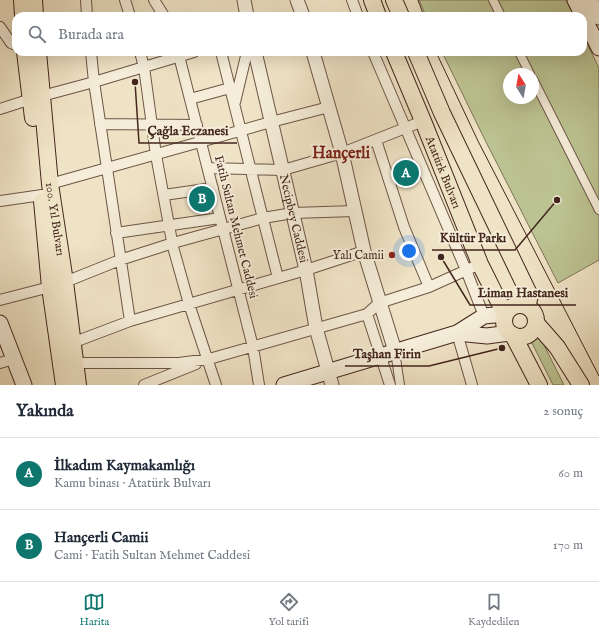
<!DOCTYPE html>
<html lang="tr">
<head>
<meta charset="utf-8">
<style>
  :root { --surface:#fff; --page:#f2f2f3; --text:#1f2937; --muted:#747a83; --line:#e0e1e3; --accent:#0f766e }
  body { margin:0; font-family:"IM FELL English",serif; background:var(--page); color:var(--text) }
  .compass { position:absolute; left:503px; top:68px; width:36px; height:36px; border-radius:50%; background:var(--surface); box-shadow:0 4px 16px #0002; rotate:349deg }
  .you { position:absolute; left:409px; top:251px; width:14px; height:14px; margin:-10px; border:3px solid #fff; border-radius:50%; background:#1a73e8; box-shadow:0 0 0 6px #1a73e833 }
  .badge { display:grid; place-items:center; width:26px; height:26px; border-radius:50%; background:var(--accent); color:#fff; font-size:13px; font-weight:700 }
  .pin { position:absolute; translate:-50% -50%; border:2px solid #fff; box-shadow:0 1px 4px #0006 }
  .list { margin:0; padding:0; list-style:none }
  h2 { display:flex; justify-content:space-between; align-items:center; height:52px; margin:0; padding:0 16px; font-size:17px }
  h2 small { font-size:13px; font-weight:400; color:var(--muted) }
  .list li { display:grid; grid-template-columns:26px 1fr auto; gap:12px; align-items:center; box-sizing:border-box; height:72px; padding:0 16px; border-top:1px solid var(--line) }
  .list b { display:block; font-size:15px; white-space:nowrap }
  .list p { margin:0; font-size:13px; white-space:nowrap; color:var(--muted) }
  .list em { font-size:13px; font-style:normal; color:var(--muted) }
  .icon { flex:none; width:22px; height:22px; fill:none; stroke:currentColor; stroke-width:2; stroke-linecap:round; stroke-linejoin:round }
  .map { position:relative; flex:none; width:599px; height:385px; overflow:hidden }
  .search { position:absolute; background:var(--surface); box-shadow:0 4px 16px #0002; left:12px; right:12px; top:12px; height:44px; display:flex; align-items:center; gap:10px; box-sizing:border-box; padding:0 14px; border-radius:12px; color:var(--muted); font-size:15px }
  .sheet { height:196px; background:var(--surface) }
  nav { display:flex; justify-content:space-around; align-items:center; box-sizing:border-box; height:56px; border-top:1px solid var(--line); background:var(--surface); font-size:11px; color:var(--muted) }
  nav a { display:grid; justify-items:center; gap:2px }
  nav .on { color:var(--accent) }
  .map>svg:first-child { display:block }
  .green { fill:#bcc392; stroke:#807457; fill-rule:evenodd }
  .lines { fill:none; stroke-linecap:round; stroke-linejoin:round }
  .pedestrian-casing { stroke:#6e5546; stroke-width:10 }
  .minor-casing { stroke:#6e5546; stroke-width:12 }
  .tertiary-casing { stroke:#6e5546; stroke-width:15 }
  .secondary-casing { stroke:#43261c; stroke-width:17 }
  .primary-casing { stroke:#43261c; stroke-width:18 }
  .pedestrian { stroke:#f5edd9; stroke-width:8 }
  .minor { stroke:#f5edd9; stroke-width:10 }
  .tertiary { stroke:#f5edd9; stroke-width:13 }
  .secondary { stroke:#f5edd9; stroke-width:15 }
  .primary { stroke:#efe3c5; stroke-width:16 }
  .tram { stroke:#43261c; stroke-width:1 }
  .poi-dot { fill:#8f2418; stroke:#f5edd9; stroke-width:1.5 }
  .labels { text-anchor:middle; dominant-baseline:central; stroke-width:4; stroke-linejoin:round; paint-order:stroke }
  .street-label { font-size:12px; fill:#43261c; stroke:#f5edd9 }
  .poi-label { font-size:12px; fill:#43261c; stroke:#f5edd9; text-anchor:end }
  .district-label { font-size:16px; font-weight:bold; fill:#7a1f14; stroke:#f5edd9 }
  .leader { fill:none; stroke:#43261c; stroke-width:1.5 }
  .callout-dot { fill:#43261c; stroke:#f5edd9; stroke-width:1.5 }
  .callout-label { font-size:13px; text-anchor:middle; font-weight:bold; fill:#43261c; stroke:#f5edd9; stroke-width:4; stroke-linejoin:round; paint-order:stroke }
</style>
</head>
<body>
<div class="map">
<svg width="599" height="385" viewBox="0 0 599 385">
  <rect width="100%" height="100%" fill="#efe3c5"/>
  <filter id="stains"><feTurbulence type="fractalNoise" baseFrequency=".005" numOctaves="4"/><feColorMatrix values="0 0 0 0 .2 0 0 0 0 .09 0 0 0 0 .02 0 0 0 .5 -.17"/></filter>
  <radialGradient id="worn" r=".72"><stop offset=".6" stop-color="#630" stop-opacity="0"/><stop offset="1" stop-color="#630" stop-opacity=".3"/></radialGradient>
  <path class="green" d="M419,0H566L574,16H426Z
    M583,35L599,68V260L558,283L485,140L442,52H583ZM509,74H533V98H509Z
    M535,327L564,385H553L526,331Z"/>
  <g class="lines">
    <g class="pedestrian-casing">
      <path id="pedestrian" d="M493,0L501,16
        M519,52L530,74
        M533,79L599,210
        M395,351L400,385"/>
    </g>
    <g class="minor-casing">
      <path id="minor" d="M86,0L87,16
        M125,0L130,16
        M154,0L164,16
        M352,0L358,16
        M0,27L11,43L16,45
        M91,52L94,82L130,321L306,270L364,251
        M140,52L144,67L156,155L173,247L189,304L216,385
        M178,52L253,347L259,385
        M221,52L278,278
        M373,52L466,270L484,316
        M42,96L94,82L194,52
        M190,99L230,88
        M235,102L247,52
        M0,109L31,99
        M100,124L197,125
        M376,140L404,227L429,287
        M208,168L283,170L342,153L423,121
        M50,184L271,122L329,107
        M164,195L213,188
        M0,201L42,195
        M116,233L220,218
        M65,282L120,260L173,243L263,218L293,213L355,211
        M0,300L50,287
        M367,314L390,385
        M457,333L472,385
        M72,343L130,321
        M0,363L14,359
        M75,363H179L209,359L367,314L379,303L429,287L480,264
        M144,385L196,364"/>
    </g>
    <g class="tertiary-casing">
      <g id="tertiary">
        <path d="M244,0L247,16"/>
        <path d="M297,0L303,16"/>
        <path id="s1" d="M255,52L306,270L316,328L332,385"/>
        <path d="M313,52L342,153L364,251L395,351"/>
      </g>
    </g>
    <g class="secondary-casing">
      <path id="secondary" d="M575,0L583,16
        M590,0L599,17
        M583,16L599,48
        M0,323L24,385
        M457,333L487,336L510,333
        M284,385L457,333L484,316L505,314"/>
    </g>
    <g class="primary-casing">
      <g id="primary">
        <path d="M22,0L23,16"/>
        <path d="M34,0L35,16"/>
        <path d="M372,0L378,16"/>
        <path d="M394,0L401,16"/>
        <path d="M25,52L33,118"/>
        <path id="s2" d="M38,52L50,184L65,282L78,385"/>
        <path id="s3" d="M394,52L423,121L480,264L505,314"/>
        <path d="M416,52L442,113L530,296L527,306"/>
        <path d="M42,201L50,287L64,385"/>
        <circle cx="520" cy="321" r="16"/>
        <path d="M536,323L557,347L581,385"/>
        <path d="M513,335L539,385"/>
      </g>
    </g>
    <use href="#pedestrian" class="pedestrian"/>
    <use href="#minor" class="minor"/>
    <use href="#tertiary" class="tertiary"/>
    <use href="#secondary" class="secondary"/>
    <use href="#primary" class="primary"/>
    <path class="tram" d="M418,0L424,16
      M436,52L478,141L599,376"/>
  </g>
  <circle class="poi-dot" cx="392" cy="255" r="4"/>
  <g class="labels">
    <g class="street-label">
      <text stroke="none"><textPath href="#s3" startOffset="130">Atatürk Bulvarı</textPath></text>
      <text stroke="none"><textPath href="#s1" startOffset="171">Necipbey Caddesi</textPath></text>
      <text stroke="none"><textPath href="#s2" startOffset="168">100. Yıl Bulvarı</textPath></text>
      <text transform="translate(236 227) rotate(76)">Fatih Sultan Mehmet Caddesi</text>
    </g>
    <g class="poi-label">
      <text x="384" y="255">Yalı Camii</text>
    </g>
    <g class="district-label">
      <text x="341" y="154">Hançerli</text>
    </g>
  </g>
  <path class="leader" d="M135 82L139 143H237M557 200L515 250H432M441 257L470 305H576M502 348L429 366H345"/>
  <g class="callout-dot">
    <circle cx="135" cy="82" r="4"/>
    <circle cx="557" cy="200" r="4"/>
    <circle cx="441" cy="257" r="4"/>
    <circle cx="502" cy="348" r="4"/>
  </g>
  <g class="callout-label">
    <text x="188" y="135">Çağla Eczanesi</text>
    <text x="473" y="242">Kültür Parkı</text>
    <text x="523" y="297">Liman Hastanesi</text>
    <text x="387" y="358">Taşhan Firin</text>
  </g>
  <rect width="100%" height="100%" filter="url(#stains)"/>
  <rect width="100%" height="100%" fill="url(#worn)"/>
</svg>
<svg class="compass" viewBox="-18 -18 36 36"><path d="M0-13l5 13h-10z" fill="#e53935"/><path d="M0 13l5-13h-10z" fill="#747a83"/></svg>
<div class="you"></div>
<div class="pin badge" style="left:406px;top:173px">A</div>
<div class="pin badge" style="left:202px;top:199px">B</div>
<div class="search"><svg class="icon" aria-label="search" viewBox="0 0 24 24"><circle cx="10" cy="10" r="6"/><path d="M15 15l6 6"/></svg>Burada ara</div>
</div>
<section class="sheet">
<h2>Yakında<small>2 sonuç</small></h2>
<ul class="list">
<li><span class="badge">A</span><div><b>İlkadım Kaymakamlığı</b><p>Kamu binası · Atatürk Bulvarı</p></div><em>60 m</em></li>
<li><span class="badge">B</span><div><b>Hançerli Camii</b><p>Cami · Fatih Sultan Mehmet Caddesi</p></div><em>170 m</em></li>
</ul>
</section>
<nav>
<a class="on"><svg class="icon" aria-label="map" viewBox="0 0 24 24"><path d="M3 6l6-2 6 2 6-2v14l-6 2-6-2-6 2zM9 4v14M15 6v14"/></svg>Harita</a>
<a><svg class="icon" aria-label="directions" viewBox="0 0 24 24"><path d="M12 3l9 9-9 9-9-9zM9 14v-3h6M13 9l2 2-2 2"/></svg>Yol tarifi</a>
<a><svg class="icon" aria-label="saved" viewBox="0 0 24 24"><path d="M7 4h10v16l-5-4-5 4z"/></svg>Kaydedilen</a>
</nav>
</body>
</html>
